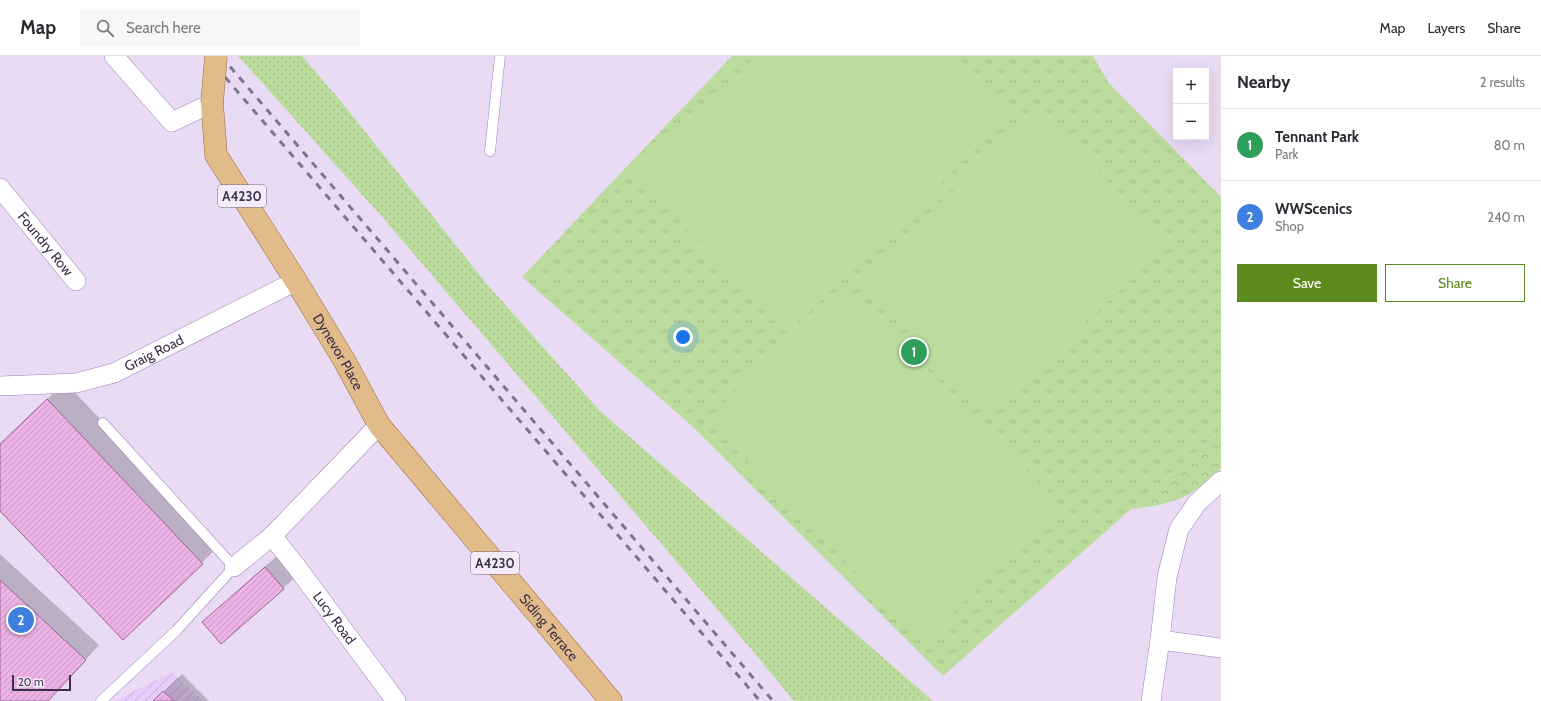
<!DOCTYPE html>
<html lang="en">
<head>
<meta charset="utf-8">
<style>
  body { margin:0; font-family:Cabin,sans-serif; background:#f7f7f7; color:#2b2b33 }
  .controls { position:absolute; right:12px; top:12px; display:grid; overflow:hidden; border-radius:0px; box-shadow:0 4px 16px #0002 }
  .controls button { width:36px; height:36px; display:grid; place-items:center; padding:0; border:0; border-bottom:1px solid #e1e1e2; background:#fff; color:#2b2b33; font:20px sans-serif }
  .scale { position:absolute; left:12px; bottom:10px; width:59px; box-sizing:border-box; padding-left:4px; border:2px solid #3e2f49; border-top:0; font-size:11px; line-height:14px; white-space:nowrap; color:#3e2f49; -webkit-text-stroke:3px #f3ebf9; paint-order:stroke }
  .you { position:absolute; left:683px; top:281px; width:14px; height:14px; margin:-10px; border:3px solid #fff; border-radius:50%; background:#1a73e8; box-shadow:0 0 0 6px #1a73e833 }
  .badge { display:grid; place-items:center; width:26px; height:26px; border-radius:50%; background:#5c8a1d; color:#fff; font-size:13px; font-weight:700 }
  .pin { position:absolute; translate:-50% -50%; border:2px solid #fff; box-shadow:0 1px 4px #0006 }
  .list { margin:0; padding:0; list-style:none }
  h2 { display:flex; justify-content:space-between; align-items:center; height:52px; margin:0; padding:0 16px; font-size:17px }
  h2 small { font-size:13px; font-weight:400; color:#7c7c81 }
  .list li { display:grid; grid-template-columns:26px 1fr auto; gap:12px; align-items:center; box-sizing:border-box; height:72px; padding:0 16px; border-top:1px solid #e1e1e2 }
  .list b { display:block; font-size:15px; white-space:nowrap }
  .list p { margin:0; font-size:13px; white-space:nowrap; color:#7c7c81 }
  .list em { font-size:13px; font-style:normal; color:#7c7c81 }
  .actions { display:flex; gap:8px; padding:12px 16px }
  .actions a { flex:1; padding:9px 0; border:1px solid #5c8a1d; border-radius:0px; text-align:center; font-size:14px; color:#5c8a1d }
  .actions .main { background:#5c8a1d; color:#fff }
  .icon { flex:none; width:22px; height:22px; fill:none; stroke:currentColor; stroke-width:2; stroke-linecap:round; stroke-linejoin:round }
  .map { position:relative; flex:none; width:1221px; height:645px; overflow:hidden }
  header { display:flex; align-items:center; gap:24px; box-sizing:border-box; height:56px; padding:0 20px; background:#fff; border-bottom:1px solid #e1e1e2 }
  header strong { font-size:19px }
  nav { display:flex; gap:22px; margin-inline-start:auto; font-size:14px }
  .search { width:280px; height:36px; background:#f7f7f7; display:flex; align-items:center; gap:10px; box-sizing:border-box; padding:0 14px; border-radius:0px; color:#7c7c81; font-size:15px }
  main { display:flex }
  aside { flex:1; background:#fff }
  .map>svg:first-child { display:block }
  .industrial { fill:url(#industrial-furrows) }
  .grass { fill:url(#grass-dots) }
  .forest { fill:url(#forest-crowns) }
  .park { fill:url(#park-tufts) }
  .pitch { fill:#bcdc9e }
  .shadow { fill:#0003 }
  .building { fill:url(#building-hatch); stroke:#9d6597 }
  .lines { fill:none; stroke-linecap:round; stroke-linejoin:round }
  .lane-casing { stroke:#a27ebc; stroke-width:11 }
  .street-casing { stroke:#a27ebc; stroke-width:20 }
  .primary-casing { stroke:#9b6d41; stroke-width:23 }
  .lane { stroke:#fff; stroke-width:10 }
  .street { stroke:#fff; stroke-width:19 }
  .primary { stroke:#e1bc8a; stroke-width:22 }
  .rail { stroke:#82738d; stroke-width:3; stroke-dasharray:7 7; stroke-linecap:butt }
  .primary-bridge-casing { stroke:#9b6d41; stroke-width:23; stroke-linecap:butt }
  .primary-bridge { stroke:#e1bc8a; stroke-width:22 }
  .labels { text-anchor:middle; stroke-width:4; stroke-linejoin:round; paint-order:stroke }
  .shield { fill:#f3ebf9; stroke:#74677e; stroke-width:1 }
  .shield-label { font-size:13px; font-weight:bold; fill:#3e2f49 }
  .street-label { font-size:14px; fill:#3e2f49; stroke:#f3ebf9 }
</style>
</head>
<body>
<header>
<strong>Map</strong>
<div class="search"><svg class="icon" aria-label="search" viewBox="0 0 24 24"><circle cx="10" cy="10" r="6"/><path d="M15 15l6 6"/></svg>Search here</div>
<nav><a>Map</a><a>Layers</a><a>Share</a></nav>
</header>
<main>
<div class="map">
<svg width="1221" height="645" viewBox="0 0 1221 645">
  <defs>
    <pattern id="industrial-furrows" width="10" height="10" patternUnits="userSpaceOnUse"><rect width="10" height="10" fill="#e6cdf9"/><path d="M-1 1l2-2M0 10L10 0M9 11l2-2" fill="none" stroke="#c6b0d7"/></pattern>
    <pattern id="grass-dots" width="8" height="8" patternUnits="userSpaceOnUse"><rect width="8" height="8" fill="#bcdc9e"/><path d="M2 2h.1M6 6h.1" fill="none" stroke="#a3bd8a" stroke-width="1.8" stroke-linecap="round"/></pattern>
    <pattern id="forest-crowns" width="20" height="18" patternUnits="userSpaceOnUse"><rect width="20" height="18" fill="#bcdc9e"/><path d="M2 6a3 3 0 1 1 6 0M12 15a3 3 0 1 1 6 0" fill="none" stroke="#a3bd8a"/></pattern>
    <pattern id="park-tufts" width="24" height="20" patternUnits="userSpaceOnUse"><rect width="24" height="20" fill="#bcdc9e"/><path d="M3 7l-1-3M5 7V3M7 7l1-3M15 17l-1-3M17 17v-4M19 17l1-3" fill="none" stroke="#a3bd8a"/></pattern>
    <pattern id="building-hatch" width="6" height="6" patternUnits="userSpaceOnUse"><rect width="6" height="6" fill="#ecb2e5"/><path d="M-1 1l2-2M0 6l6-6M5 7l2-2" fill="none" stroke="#cb99c6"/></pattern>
  </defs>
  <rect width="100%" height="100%" fill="#eadbf5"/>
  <path class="industrial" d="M 172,616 L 203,645 L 114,645 Z"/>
  <path class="grass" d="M 238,0 L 302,0 L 343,48 L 485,226 L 601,356 L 933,645 L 794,645 L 752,594 L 384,163 Z"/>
  <path class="forest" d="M 1221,373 L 1221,413 C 1211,419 1204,428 1194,435 C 1175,448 1153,450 1131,453 Z"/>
  <path class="park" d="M 732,0 L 1093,0 L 1108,26 L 1221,141 L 1221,373 L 943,620 L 692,370 L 522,221 Z"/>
  <path class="pitch" d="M 757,0 L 956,0 L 1012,58 L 787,277 L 635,119 Z
    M 1040,53 L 1168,189 L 987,359 L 859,223 Z
    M 844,229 L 1061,450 L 924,585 L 707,364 Z"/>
  <path class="shadow" d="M 65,326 L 220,489 L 123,583 L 0,454 L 0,388 Z
    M 0,498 L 99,589 L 48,645 L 0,645 Z
    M 279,498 L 298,519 L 221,587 L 203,566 Z
    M 182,618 L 209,645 L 154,645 Z"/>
  <path class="building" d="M 47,343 L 203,508 L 123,584 L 0,455 L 0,388 Z
    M 265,511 L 284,533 L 221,588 L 202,566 Z
    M 0,524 L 86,604 L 48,645 L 0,645 Z
    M 163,635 L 174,645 L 153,645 Z"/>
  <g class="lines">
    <g class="lane-casing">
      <path id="lane" d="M 490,95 L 500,0
        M 101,645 L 176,575 L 234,511 L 103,367"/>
    </g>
    <g class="street-casing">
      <g id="street">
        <path d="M 114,0 L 172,66 L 212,47"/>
        <path id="s1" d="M 0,132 L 76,225"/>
        <path id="s2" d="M 0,330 L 76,327 L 114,317 L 296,225"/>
        <path id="s3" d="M 272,480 L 296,510 L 396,645"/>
        <path d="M 234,511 L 272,480 L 379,369"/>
        <path d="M 1160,584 L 1167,521 L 1179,473 L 1197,447 L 1221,425"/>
        <path d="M 1151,645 L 1160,584 L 1221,592"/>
      </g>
    </g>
    <g class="primary-casing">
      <g id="primary">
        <path id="s4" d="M 212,47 L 216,99 L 296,225 L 344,304 L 379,369 L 611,645"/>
      </g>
    </g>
    <use href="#lane" class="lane"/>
    <use href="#street" class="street"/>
    <use href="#primary" class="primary"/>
    <path class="rail" d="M 207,0 L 760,645
      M 221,0 L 773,645"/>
    <g class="primary-bridge-casing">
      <path id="primary-bridge" d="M 212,47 L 216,0"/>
    </g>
    <use href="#primary-bridge" class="primary-bridge"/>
  </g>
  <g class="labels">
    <g class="shield">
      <rect x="218" y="129" width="48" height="22" rx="3"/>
      <rect x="471" y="496" width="48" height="22" rx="3"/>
    </g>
    <g class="shield-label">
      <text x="242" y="145">A4230</text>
      <text x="495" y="512">A4230</text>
    </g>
    <g class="street-label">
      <text dy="5" stroke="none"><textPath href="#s1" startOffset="72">Foundry Row</textPath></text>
      <text dy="5" stroke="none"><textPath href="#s4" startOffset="284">Dynevor Place</textPath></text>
      <text dy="5" stroke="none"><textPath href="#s2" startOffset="160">Graig Road</textPath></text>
      <text dy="5" stroke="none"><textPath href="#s3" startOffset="103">Lucy Road</textPath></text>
      <text dy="5" stroke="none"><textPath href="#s4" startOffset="632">Siding Terrace</textPath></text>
    </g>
  </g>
</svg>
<div class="controls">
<button>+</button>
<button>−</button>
</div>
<div class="scale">20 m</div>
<div class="you"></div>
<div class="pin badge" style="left:914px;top:296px;background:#2e9e5b">1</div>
<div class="pin badge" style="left:21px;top:564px;background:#3f7fe0">2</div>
</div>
<aside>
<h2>Nearby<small>2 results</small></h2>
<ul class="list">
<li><span class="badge" style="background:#2e9e5b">1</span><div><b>Tennant Park</b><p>Park</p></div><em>80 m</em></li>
<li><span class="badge" style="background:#3f7fe0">2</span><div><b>WWScenics</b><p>Shop</p></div><em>240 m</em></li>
</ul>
<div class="actions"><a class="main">Save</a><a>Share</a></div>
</aside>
</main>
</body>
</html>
